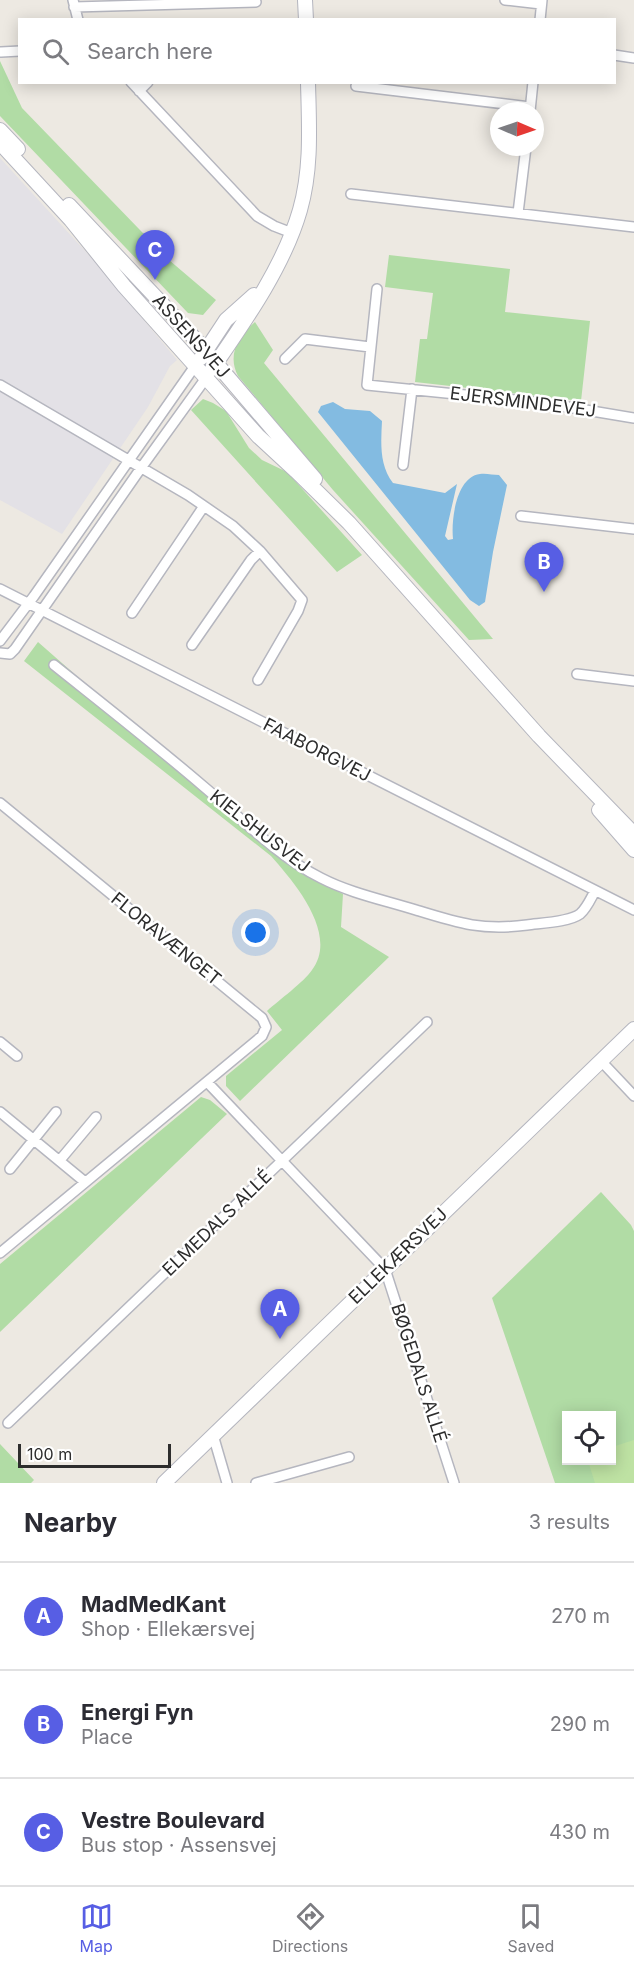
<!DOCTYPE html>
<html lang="en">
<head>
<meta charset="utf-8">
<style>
  body { margin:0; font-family:Inter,sans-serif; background:#f7f7f7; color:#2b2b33 }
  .controls { position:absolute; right:18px; bottom:18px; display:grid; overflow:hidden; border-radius:0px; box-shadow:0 3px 15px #0003 }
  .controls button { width:54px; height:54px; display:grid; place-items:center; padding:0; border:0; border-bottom:2px solid #e1e1e2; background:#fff; color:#2b2b33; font:30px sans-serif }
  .compass { position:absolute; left:490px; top:102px; width:54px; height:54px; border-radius:50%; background:#fff; box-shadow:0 3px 15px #0003; rotate:92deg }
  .scale { position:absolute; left:18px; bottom:15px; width:153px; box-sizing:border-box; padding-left:6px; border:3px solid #2d2d2d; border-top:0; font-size:16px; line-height:21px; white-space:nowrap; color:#2d2d2d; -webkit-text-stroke:4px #fff; paint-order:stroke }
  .you { position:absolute; left:256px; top:933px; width:21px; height:21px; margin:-15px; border:4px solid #fff; border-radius:50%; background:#1a73e8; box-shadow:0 0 0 9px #1a73e833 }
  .badge { display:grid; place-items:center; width:39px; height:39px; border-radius:50%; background:#575ee4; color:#fff; font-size:20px; font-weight:700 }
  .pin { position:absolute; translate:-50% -50px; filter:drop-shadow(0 2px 3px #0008) }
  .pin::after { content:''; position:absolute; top:32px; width:21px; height:18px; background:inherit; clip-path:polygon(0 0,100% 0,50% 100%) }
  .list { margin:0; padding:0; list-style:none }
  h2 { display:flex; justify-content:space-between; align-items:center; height:78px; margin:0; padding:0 24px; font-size:26px }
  h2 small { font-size:20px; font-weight:400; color:#7c7c81 }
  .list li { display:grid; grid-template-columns:39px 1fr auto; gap:18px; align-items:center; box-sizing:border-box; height:108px; padding:0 24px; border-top:2px solid #e1e1e2 }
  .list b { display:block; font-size:22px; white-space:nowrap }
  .list p { margin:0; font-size:20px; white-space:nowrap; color:#7c7c81 }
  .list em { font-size:20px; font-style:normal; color:#7c7c81 }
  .icon { flex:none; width:33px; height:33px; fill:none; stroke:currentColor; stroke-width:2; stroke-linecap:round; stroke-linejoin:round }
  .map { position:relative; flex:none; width:634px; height:1483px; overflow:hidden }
  .search { position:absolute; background:#fff; box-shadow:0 3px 15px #0003; left:18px; right:18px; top:18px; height:66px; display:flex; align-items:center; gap:15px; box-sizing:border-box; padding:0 21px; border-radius:0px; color:#7c7c81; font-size:22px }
  .sheet { height:402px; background:#fff }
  nav { display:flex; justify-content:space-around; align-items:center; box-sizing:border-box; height:84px; border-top:2px solid #e1e1e2; background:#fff; font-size:16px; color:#7c7c81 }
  nav a { display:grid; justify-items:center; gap:3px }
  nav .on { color:#575ee4 }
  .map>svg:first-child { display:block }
  .industrial { fill:#e3e1e6 }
  .green { fill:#b1dca5; fill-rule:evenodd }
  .pitch { fill:#bee2a3 }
  .water { fill:#83bbe1 }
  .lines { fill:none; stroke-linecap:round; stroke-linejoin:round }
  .street-casing { stroke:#b5b6bf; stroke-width:12 }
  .secondary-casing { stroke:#b5b6bf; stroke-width:16 }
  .street { stroke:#fff; stroke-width:9 }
  .secondary { stroke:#fff; stroke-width:14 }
  .labels { text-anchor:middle; stroke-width:5; stroke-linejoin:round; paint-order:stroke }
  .street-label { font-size:18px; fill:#2d2d2d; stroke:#fff }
</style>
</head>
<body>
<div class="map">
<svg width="634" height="1483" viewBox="0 0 634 1483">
  <rect width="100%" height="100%" fill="#ede9e2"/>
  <path class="industrial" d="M 0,158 L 97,264 L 177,360 L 170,366 L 148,407 L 62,534 L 0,500 Z"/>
  <path class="green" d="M 0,61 L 22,108 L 169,260 L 216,300 L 203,315 L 188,313 L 0,116 Z
    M 389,255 L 510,269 L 505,312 L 590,321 L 581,401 L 415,382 L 420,339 L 427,339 L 433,293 L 385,287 Z
    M 255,322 L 273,350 L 264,363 L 493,639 L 469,640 L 333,490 L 238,376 C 227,355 238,336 255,322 Z
    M 203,399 L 213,403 L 226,411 L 249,448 L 262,460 L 287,472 L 362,555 L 337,572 L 191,410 Z
    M 38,642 L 300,872 L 343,894 L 341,927 L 389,957 L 240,1101 L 226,1086 L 226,1076 L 282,1030 L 267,1011 C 279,1000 304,982 312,970 C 339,934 294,882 271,856 L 24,661 Z
    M 201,1097 L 210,1100 L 227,1114 L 0,1332 L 0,1264 Z
    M 601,1192 L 631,1225 L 634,1231 L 634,1483 L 555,1483 L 492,1298 ZM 566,1416 L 612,1416 L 612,1460 L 566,1460 Z
    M 0,1444 L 34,1480 L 31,1483 L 0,1483 Z"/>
  <path class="pitch" d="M 634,1440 L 634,1483 L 595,1483 L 588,1461 L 612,1460 L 612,1447 Z"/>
  <path class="water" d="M 333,402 L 345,409 L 370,411 L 382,421 C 381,442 379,465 393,483 L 445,493 L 457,484 L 445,536 L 448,540 L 453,539 C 451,520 456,477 480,474 C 486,473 493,475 499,475 L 507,485 L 493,552 L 485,602 L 479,606 L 470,600 L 318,412 L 321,406 Z"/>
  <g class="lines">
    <g class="street-casing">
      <path id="street" d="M 73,0 L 78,20
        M 505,0 L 541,4
        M 74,7 L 256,2
        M 540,20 L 542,0
        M 1,52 L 20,51
        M 614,55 L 634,58
        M 131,82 L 257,216 L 274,226 L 292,233
        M 356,86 L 530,107
        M 139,91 L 148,82
        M 530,111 L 533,82
        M 351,194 L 634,227
        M 518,213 L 526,147
        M 377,289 L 367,385 L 544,403 L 634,418
        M 285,359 L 305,339 L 370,347
        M 0,385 L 188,495 L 233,526 L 260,551 L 302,600 L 298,611 L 258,680
        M 403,465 L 412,389
        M 521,516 L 634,529
        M 0,589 L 634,910
        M 132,613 L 204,506
        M 0,641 L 34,596 L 195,366
        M 192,645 L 251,560 L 260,551
        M 0,653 L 10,654 L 15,649 L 141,468 L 206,378
        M 54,665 C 104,705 154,744 203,786 C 240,817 277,856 321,878 C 350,893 384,900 416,910 C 458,923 482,931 527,925 C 542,923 569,922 580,914 C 587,908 591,898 595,891
        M 577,674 L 634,681
        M 0,803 L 262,1018 L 266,1027 L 262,1036 L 0,1253
        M 0,1042 L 17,1056
        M 601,1061 L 634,1096
        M 207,1082 L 385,1269 L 454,1483
        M 0,1112 L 85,1182
        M 60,1160 L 96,1117
        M 10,1169 L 56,1112
        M 8,1423 L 427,1022
        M 213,1435 L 227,1483
        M 256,1483 L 349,1457"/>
    </g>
    <g class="secondary-casing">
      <path id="secondary" d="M 305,0 L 306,20
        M 0,130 L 18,149
        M 0,143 L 71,220 L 124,286 L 258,436 L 296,471 L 349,523 L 539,736 L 634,834
        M 69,205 L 198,342 L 315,479
        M 201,358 L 226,320 L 254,295
        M 212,369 C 245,321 284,266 300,210 C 312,168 309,125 308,82
        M 599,810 L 634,850
        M 164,1483 L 634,1029"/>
    </g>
    <use href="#street" class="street"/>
    <use href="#secondary" class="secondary"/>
  </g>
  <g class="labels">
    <g class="street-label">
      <text transform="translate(191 336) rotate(48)" y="6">ASSENSVEJ</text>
      <text transform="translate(523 402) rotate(7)" y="6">EJERSMINDEVEJ</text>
      <text transform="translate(317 750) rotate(27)" y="6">FAABORGVEJ</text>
      <text transform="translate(260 831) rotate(38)" y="6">KIELSHUSVEJ</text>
      <text transform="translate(166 939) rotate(39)" y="6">FLORAVÆNGET</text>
      <text transform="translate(217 1223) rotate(-44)" y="6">ELMEDALS ALLÉ</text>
      <text transform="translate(398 1256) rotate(-44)" y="6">ELLEKÆRSVEJ</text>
      <text transform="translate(419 1373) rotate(72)" y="6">BØGEDALS ALLÉ</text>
    </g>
  </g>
</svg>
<div class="controls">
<button><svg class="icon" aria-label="locate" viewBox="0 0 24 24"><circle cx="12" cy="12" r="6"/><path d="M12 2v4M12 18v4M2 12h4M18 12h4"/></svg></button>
</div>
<svg class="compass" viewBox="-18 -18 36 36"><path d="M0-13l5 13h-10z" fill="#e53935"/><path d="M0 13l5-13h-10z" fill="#7c7c81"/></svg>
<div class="scale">100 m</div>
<div class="you"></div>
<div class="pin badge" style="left:280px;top:1339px">A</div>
<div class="pin badge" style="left:544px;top:592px">B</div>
<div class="pin badge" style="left:155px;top:280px">C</div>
<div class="search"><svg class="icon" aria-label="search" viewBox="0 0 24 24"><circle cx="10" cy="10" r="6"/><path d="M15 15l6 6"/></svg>Search here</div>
</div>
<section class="sheet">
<h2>Nearby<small>3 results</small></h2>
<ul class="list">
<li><span class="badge">A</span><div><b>MadMedKant</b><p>Shop · Ellekærsvej</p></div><em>270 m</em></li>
<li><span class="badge">B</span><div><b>Energi Fyn</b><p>Place</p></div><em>290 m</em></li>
<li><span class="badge">C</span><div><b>Vestre Boulevard</b><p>Bus stop · Assensvej</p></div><em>430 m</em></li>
</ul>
</section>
<nav>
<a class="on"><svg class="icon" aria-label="map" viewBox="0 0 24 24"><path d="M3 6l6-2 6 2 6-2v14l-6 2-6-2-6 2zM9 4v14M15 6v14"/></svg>Map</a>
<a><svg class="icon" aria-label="directions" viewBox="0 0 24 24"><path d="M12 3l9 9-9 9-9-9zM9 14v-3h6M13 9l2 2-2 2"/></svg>Directions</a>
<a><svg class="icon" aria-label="saved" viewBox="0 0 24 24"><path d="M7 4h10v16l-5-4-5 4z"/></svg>Saved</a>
</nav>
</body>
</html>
